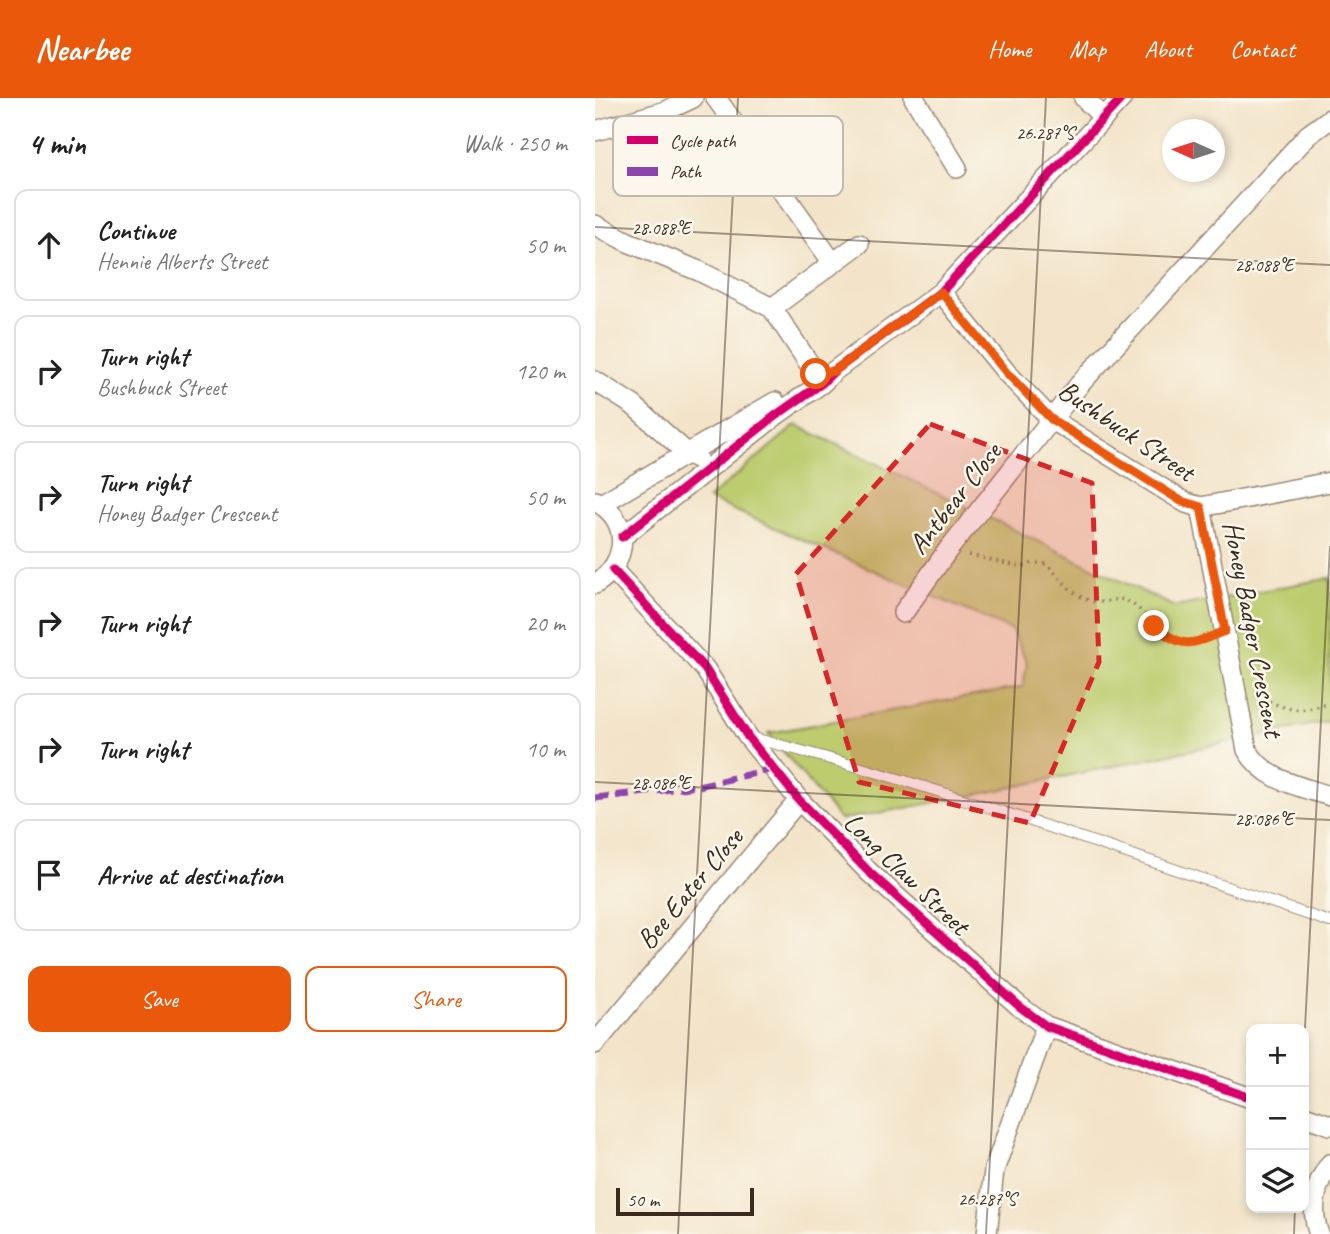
<!DOCTYPE html>
<html lang="en">
<head>
<meta charset="utf-8">
<style>
  body { margin:0; font-family:Caveat,sans-serif; background:#f2f2f2; color:#222 }
  .controls { position:absolute; right:21px; bottom:21px; display:grid; overflow:hidden; border-radius:14px; box-shadow:0 4px 10px #0003 }
  .controls button { width:63px; height:63px; display:grid; place-items:center; padding:0; border:0; border-bottom:2px solid #e0e0e0; background:#fff; color:#222; font:35px sans-serif }
  .compass { position:absolute; left:567px; top:21px; width:63px; height:63px; border-radius:50%; background:#fff; box-shadow:0 4px 10px #0003; rotate:273deg }
  .scale { position:absolute; left:21px; bottom:18px; width:138px; box-sizing:border-box; padding-left:7px; border:4px solid #3b2a1e; border-top:0; font-size:19px; line-height:24px; white-space:nowrap; color:#3b2a1e; -webkit-text-stroke:5px #fbf7ec; paint-order:stroke }
  .stop { position:absolute; width:21px; height:21px; margin:-16px; border:5px solid #ea580c; border-radius:50%; background:#fff }
  .stop.end { background:#ea580c; border-color:#fff; box-shadow:0 2px 7px #0008 }
  .list { margin:0; padding:0; list-style:none }
  h2 { display:flex; justify-content:space-between; align-items:center; height:91px; margin:0; padding:0 28px; font-size:30px }
  h2 small { font-size:23px; font-weight:400; color:#767676 }
  .list li { display:grid; grid-template-columns:46px 1fr auto; gap:21px; align-items:center; box-sizing:border-box; height:112px; margin:0 14px 14px; padding:0 14px; border:2px solid #e0e0e0; border-radius:14px }
  .list b { display:block; font-size:26px; white-space:nowrap }
  .list p { margin:0; font-size:23px; white-space:nowrap; color:#767676 }
  .list em { font-size:23px; font-style:normal; color:#767676 }
  .actions { display:flex; gap:14px; padding:21px 28px }
  .actions a { flex:1; padding:16px 0; border:2px solid #ea580c; border-radius:14px; text-align:center; font-size:24px; color:#ea580c }
  .actions .main { background:#ea580c; color:#fff }
  .icon { flex:none; width:38px; height:38px; fill:none; stroke:currentColor; stroke-width:2; stroke-linecap:round; stroke-linejoin:round }
  .map { position:relative; flex:none; width:735px; height:1136px; overflow:hidden }
  header { display:flex; align-items:center; gap:42px; box-sizing:border-box; height:98px; padding:0 35px; background:#ea580c; color:#fff }
  header strong { font-size:33px }
  nav { display:flex; gap:38px; margin-inline-start:auto; font-size:24px }
  main { display:flex }
  aside { flex:1; background:#fff }
  .map>svg:first-child { display:block }
  .green { fill:#bccc6e; stroke:#7c7b46; stroke-width:2 }
  .lines { fill:none; stroke-linecap:round; stroke-linejoin:round }
  .lane-casing { stroke:#978774; stroke-width:12 }
  .street-casing { stroke:#978774; stroke-width:22 }
  .path { stroke:#978774; stroke-width:3.5; stroke-dasharray:2 5; stroke-linecap:butt }
  .lane { stroke:#fff; stroke-width:10 }
  .street { stroke:#fff; stroke-width:19 }
  .quiet { stroke:#8e44ad; stroke-width:7; stroke-dasharray:14 7; stroke-linecap:butt }
  .cycleway-casing { stroke:#fbf7ec; stroke-width:13 }
  .cycleway { stroke:#d6006c; stroke-width:9 }
  .route { stroke:#ea580c; stroke-width:9 }
  .marked { fill:#d62828; fill-opacity:0.2; stroke:#d62828; stroke-width:5; stroke-dasharray:14 9; stroke-linejoin:round }
  .ticks { fill:none; stroke:#3b2a1e; stroke-width:2; stroke-opacity:0.45 }
  .labels { text-anchor:middle; stroke-width:5; stroke-linejoin:round; paint-order:stroke }
  .street-label { font-size:28px; fill:#3b2a1e; stroke:#fbf7ec }
  .key { fill:#fbf7ec; stroke:#c1baae; stroke-width:2 }
  .key-label { font-size:19px; fill:#3b2a1e }
  .ticks-label { font-size:18px; text-anchor:middle; fill:#3b2a1e; stroke:#fbf7ec; stroke-width:5; stroke-linejoin:round; paint-order:stroke }
</style>
</head>
<body>
<header>
<strong>Nearbee</strong>
<nav><a>Home</a><a>Map</a><a>About</a><a>Contact</a></nav>
</header>
<main>
<aside>
<h2>4 min<small>Walk · 250 m</small></h2>
<ul class="list">
<li><svg class="icon" aria-label="ahead" viewBox="0 0 24 24"><path d="M12 20V5M6 11l6-6 6 6"/></svg><div><b>Continue</b><p>Hennie Alberts Street</p></div><em>50 m</em></li>
<li><svg class="icon" aria-label="right" viewBox="0 0 24 24"><path d="M7 20v-9h11M14 6l5 5-5 5"/></svg><div><b>Turn right</b><p>Bushbuck Street</p></div><em>120 m</em></li>
<li><svg class="icon" aria-label="right" viewBox="0 0 24 24"><path d="M7 20v-9h11M14 6l5 5-5 5"/></svg><div><b>Turn right</b><p>Honey Badger Crescent</p></div><em>50 m</em></li>
<li><svg class="icon" aria-label="right" viewBox="0 0 24 24"><path d="M7 20v-9h11M14 6l5 5-5 5"/></svg><div><b>Turn right</b></div><em>20 m</em></li>
<li><svg class="icon" aria-label="right" viewBox="0 0 24 24"><path d="M7 20v-9h11M14 6l5 5-5 5"/></svg><div><b>Turn right</b></div><em>10 m</em></li>
<li><svg class="icon" aria-label="arrive" viewBox="0 0 24 24"><path d="M6 21V4h12l-3 4 3 4H6"/></svg><div><b>Arrive at destination</b></div></li>
</ul>
<div class="actions"><a class="main">Save</a><a>Share</a></div>
</aside>
<div class="map">
<svg width="735" height="1136" viewBox="0 0 735 1136">
  <rect width="100%" height="100%" fill="#fbf7ec"/>
  <filter id="ink" filterUnits="userSpaceOnUse"><feTurbulence type="fractalNoise" baseFrequency=".0143" numOctaves="2"/><feDisplacementMap in="SourceGraphic" scale="14" xChannelSelector="R" yChannelSelector="G"/><feConvolveMatrix kernelMatrix="1 2 1 2 8 2 1 2 1" color-interpolation-filters="sRGB"/></filter>
  <filter id="wash" filterUnits="userSpaceOnUse"><feTurbulence type="fractalNoise" baseFrequency=".00686" numOctaves="4" result="noise"/><feDisplacementMap in="SourceGraphic" scale="28" xChannelSelector="R" yChannelSelector="G"/><feGaussianBlur stdDeviation="1.57" result="paint"/><feColorMatrix in="noise" values="0 0 0 0 0 0 0 0 0 0 0 0 0 0 0 0 0 1.4 0 .05"/><feComposite in="paint" operator="in"/></filter>
  <g filter="url(#wash)">
    <rect width="100%" height="100%" fill="#f3e4c9"/>
    <path class="green" d="M 201,327 L 580,509 L 735,480 L 735,623 L 375,698 L 245,722 L 173,635 L 428,589 L 432,565 L 417,532 L 113,401 Z"/>
  </g>
  <g filter="url(#ink)">
    <g class="lines">
      <g class="lane-casing">
        <path id="lane" d="M 159,640 C 354,691 544,760 735,824"/>
      </g>
      <g class="street-casing">
        <path id="street" d="M 121,0 L 238,165
          M 319,0 L 362,70
          M 489,0 L 509,20
          M 0,33 L 68,14 L 98,0
          M 0,127 L 33,144 L 104,173 L 177,210 L 227,285
          M 346,194 L 411,274 L 456,321 L 591,405 L 606,409 L 735,384
          M 177,210 L 264,146
          M 0,283 L 38,307 L 93,356 L 102,360
          M 0,403 C 37,421 34,466 0,486
          M 6,406 L 180,304
          M 606,409 L 652,652 C 670,683 704,688 735,698
          M 27,439 L 180,318 L 227,285 L 239,273 L 346,194 L 527,0
          M 18,472 L 110,571 L 153,639 L 204,702 L 274,774 L 424,908 L 451,928 L 656,1000
          M 308,515 L 353,452 L 484,287 L 713,37 L 735,21
          M 0,946 L 204,702
          M 709,1018 L 735,1027
          M 392,1136 L 399,1072 L 451,928
          M 724,1136 C 715,1113 720,1085 735,1066"/>
      </g>
      <path class="path" d="M 374,457 L 427,469 L 438,465 L 452,466 C 466,481 480,502 503,504 C 515,505 522,497 534,504 C 564,522 567,556 611,540
        M 661,598 C 693,611 699,617 735,605"/>
      <use href="#lane" class="lane"/>
      <use href="#street" class="street"/>
      <path class="quiet" d="M 0,700 L 103,688 L 178,671"/>
      <g class="cycleway-casing">
        <path id="cycleway" d="M 27,439 L 180,318 L 227,285 L 239,273 L 346,194 L 527,0
          M 18,472 L 110,571 L 153,639 L 204,702 L 274,774 L 424,908 L 451,928 L 656,1000"/>
      </g>
      <use href="#cycleway" class="cycleway"/>
    </g>
  </g>
  <g class="lines" filter="url(#ink)">
    <path class="route" d="M 221,276 L 239,273 L 346,194 L 411,274 L 456,321 L 586,403 L 606,409 L 630,533 C 594,547 591,552 559,528"/>
  </g>
  <path class="marked" d="M 335,326 L 497,385 L 504,564 L 435,725 L 264,684 L 201,476 Z"/>
  <path class="ticks" d="M 0,129 L 735,167M 0,684 L 735,722M 709,949 L 735,448M 83,1136 L 143,0M 391,1136 L 451,0M 699,1136 L 700,1110"/>
  <g class="labels">
    <g class="street-label">
      <text transform="translate(532 332) rotate(34)" y="10">Bushbuck Street</text>
      <text transform="translate(359 400) rotate(-52)" y="10">Antbear Close</text>
      <text transform="translate(659 531) rotate(79)" y="10">Honey Badger Crescent</text>
      <text transform="translate(312 775) rotate(44)" y="10">Long Claw Street</text>
      <text transform="translate(94 790) rotate(-50)" y="10">Bee Eater Close</text>
    </g>
  </g>
  <rect x="18" y="18" width="230" height="80" rx="10" class="key"/>
  <rect x="32" y="38" width="31" height="8" fill="#d6006c"/>
  <rect x="32" y="69" width="31" height="9" fill="#8e44ad"/>
  <g class="key-label">
    <text x="75" y="49">Cycle path</text>
    <text x="75" y="80">Path</text>
  </g>
  <g class="ticks-label">
    <text x="450" y="41">26.287°S</text>
    <text x="66" y="136">28.088°E</text>
    <text x="669" y="173">28.088°E</text>
    <text x="66" y="691">28.086°E</text>
    <text x="669" y="727">28.086°E</text>
    <text x="392" y="1107">26.287°S</text>
  </g>
</svg>
<div class="controls">
<button>+</button>
<button>−</button>
<button><svg class="icon" aria-label="layers" viewBox="0 0 24 24"><path d="M12 4l9 5-9 5-9-5zM3 14l9 5 9-5"/></svg></button>
</div>
<svg class="compass" viewBox="-18 -18 36 36"><path d="M0-13l5 13h-10z" fill="#e53935"/><path d="M0 13l5-13h-10z" fill="#767676"/></svg>
<div class="scale">50 m</div>
<div class="stop" style="left:221px;top:276px"></div>
<div class="stop end" style="left:559px;top:528px"></div>
</div>
</main>
</body>
</html>
